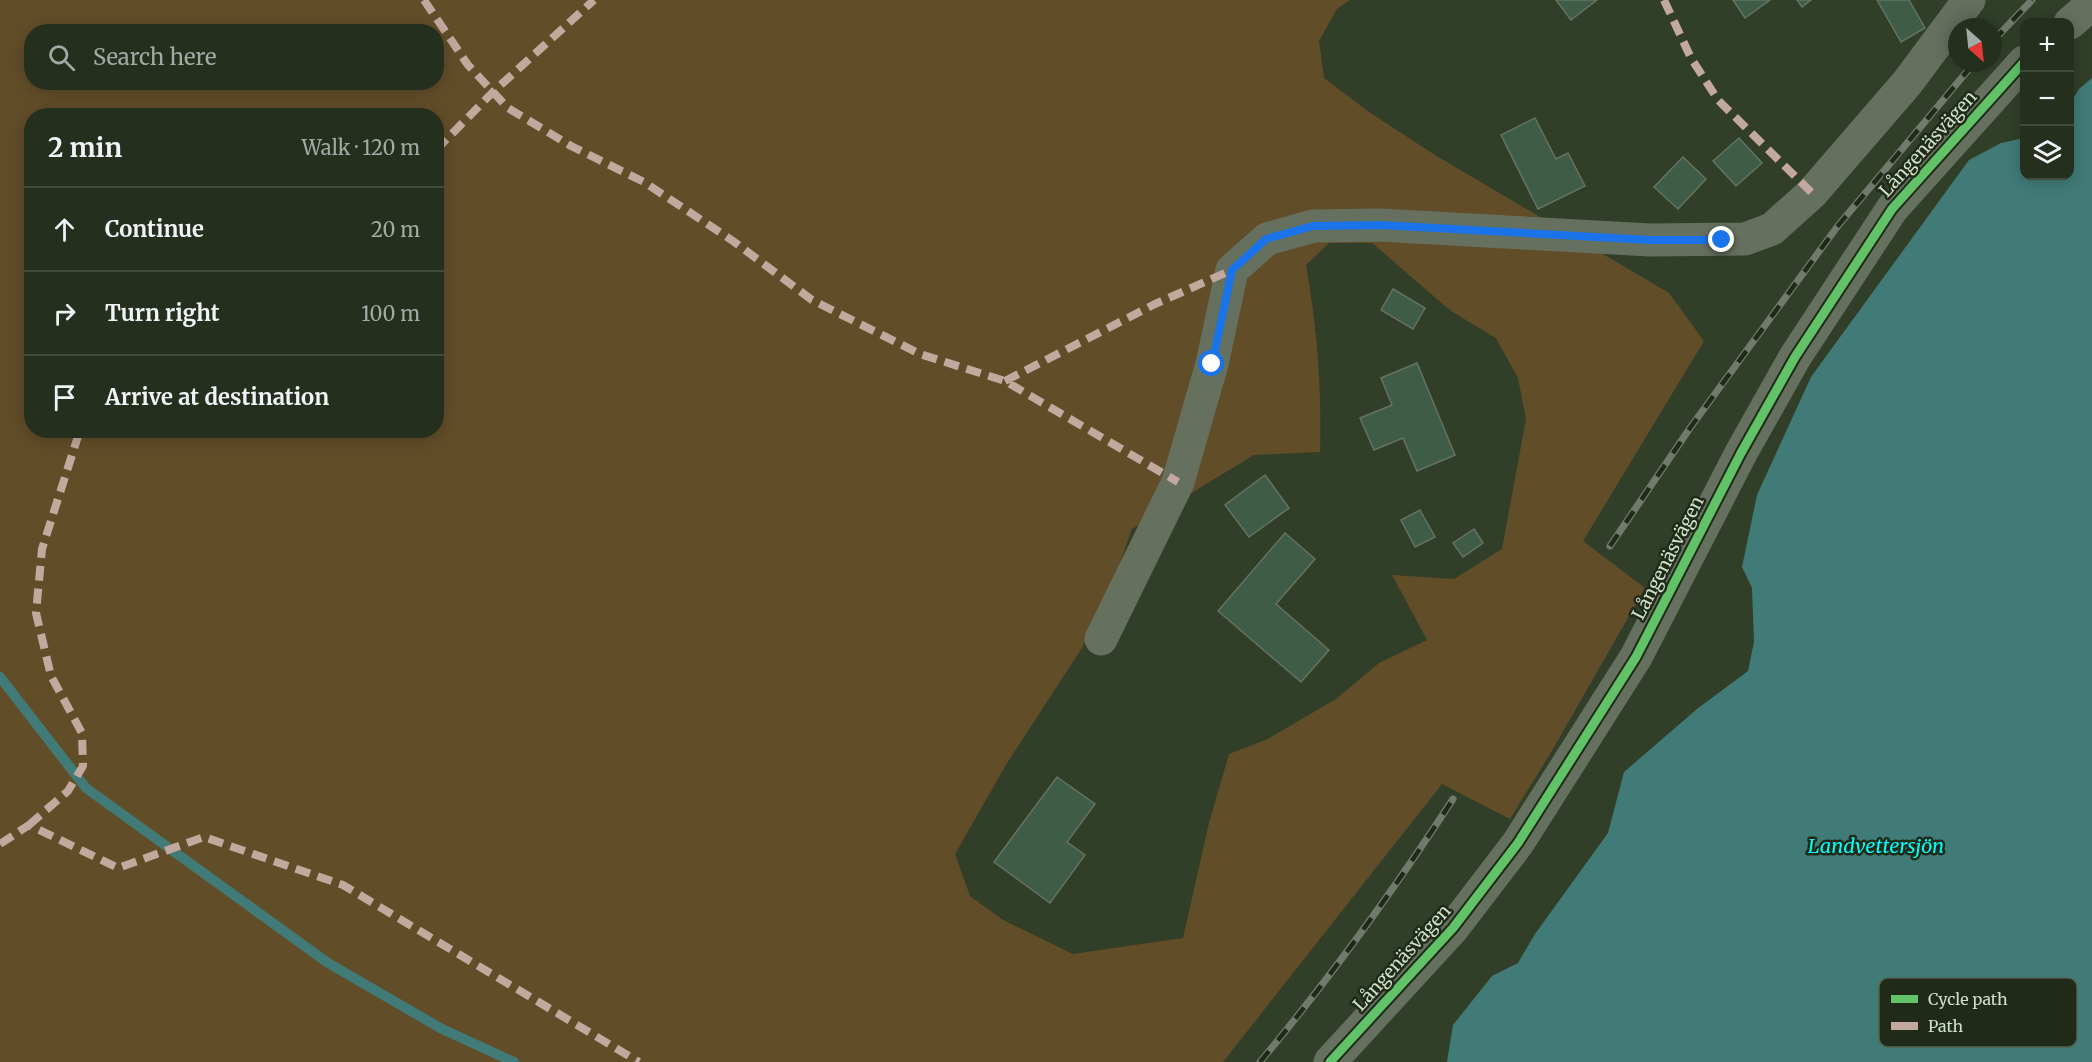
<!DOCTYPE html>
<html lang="en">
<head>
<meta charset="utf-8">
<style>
  body { margin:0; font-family:Merriweather,serif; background:#2d3727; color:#f1f3f6 }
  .controls { position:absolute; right:18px; top:18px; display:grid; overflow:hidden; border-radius:12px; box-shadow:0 3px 15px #0003 }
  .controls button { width:54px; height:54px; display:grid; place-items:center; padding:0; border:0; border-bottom:2px solid #424a3c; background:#252f1e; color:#f1f3f6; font:30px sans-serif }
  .compass { position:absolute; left:1948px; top:18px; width:54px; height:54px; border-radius:50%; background:#252f1e; box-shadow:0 3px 15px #0003; rotate:153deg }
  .stop { position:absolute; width:18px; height:18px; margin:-14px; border:4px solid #1a73e8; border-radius:50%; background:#fff }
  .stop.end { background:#1a73e8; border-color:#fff; box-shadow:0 2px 6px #0008 }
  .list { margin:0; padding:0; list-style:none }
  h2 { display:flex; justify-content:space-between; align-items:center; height:78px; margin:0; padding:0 24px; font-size:26px }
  h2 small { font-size:20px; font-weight:400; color:#a3a9a4 }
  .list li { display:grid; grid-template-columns:39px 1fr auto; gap:18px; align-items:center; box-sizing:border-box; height:84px; padding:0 24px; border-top:2px solid #424a3c }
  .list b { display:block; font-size:22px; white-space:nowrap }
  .list em { font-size:20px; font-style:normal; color:#a3a9a4 }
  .icon { flex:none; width:33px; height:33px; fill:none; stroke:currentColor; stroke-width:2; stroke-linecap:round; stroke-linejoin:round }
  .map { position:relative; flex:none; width:2092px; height:1062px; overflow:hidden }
  .search { position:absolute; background:#252f1e; box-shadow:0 3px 15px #0003; left:24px; top:24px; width:420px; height:66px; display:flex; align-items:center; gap:15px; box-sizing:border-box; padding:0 21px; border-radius:24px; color:#a3a9a4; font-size:22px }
  .panel { position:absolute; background:#252f1e; box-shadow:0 3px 15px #0003; left:24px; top:108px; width:420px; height:330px; border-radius:24px }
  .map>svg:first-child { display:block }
  .green { fill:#624d29; fill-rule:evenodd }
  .water { fill:#407b78 }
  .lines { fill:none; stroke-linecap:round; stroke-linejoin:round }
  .stream { stroke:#407b78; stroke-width:10 }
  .building { fill:#3f5c46; stroke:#647362; stroke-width:1.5 }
  .minor { stroke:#66705f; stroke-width:33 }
  .rail-casing { stroke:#727b6b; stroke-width:7 }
  .rail { stroke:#1f2b18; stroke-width:4.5; stroke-dasharray:14; stroke-linecap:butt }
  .quiet { stroke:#c3a89e; stroke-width:8; stroke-dasharray:15 8; stroke-linecap:butt }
  .cycleway-casing { stroke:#1f2b18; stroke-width:13 }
  .cycleway { stroke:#61c268; stroke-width:9 }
  .route { stroke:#1a73e8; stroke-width:8 }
  .labels { text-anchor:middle; stroke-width:5; stroke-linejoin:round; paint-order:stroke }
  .street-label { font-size:18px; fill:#d1e0c8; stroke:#1f2b18 }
  .water-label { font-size:20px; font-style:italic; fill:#06fcfb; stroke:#1f2b18 }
  .key { fill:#1f2b18; stroke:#54614d; stroke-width:1.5 }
  .key-label { font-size:16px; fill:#d1e0c8 }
</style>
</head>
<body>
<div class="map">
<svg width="2092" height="1062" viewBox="0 0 2092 1062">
  <rect width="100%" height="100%" fill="#313f28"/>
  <path class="green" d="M 0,0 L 1350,0 L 1337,9 L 1319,41 L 1324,78 L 1369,112 L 1435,155 L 1669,293 L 1704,341 L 1583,541 L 1645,588 L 1553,749 L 1510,819 L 1442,784 L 1223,1062 L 0,1062 ZM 32,32 L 436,32 L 436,82 L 32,82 ZM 32,116 L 436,116 L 436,430 L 32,430 ZM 1329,243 L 1372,243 L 1451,311 L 1496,338 L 1518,378 L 1526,419 L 1502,549 L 1454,579 L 1392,575 L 1427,640 L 1379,663 L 1336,699 L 1268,739 L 1229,754 L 1209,823 L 1183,938 L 1073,954 L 1003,920 L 970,896 L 955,854 L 1007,763 L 1082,648 L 1119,566 L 1132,529 L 1254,455 L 1320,452 C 1322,389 1317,327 1306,265 Z"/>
  <path class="water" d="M 2092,78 L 2092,1062 L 1447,1062 L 1453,1025 L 1492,976 L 1518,963 L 1535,934 L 1608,833 L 1624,772 L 1697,709 L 1748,671 L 1754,642 L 1752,588 L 1742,567 L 1757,495 L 1811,377 L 1969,160 L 2001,143 L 2024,138 L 2024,176 L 2070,176 L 2070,104 L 2079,89 Z"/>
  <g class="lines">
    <path class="stream" d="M 0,677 L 86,788 L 328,963 L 442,1029 L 514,1062"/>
  </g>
  <path class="building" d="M 1556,0 L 1597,0 L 1571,20 Z
    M 1733,0 L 1770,0 L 1745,18 Z
    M 1797,0 L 1811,0 L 1802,7 Z
    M 1877,0 L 1909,0 L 1925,28 L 1901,42 Z
    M 1535,118 L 1556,159 L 1568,153 L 1585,186 L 1538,209 L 1501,135 Z
    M 1739,138 L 1762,163 L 1736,186 L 1713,161 Z
    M 1683,157 L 1706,179 L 1678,209 L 1654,187 Z
    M 1393,289 L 1425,308 L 1413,329 L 1381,310 Z
    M 1417,363 L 1455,455 L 1417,471 L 1403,438 L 1374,450 L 1360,418 L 1392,405 L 1381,378 Z
    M 1265,475 L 1289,508 L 1249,537 L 1225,505 Z
    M 1420,510 L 1435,537 L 1415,547 L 1401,520 Z
    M 1474,529 L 1483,543 L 1463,557 L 1453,543 Z
    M 1285,533 L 1315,559 L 1276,604 L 1329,650 L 1301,682 L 1218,611 Z
    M 1057,777 L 1095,804 L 1067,842 L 1085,855 L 1050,903 L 994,862 Z"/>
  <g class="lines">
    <path class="minor" d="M 2070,23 L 2092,4
      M 1101,639 L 1178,482 L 1212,364 L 1232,270 L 1267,239 L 1313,226 L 1380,225 L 1650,240 L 1745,239 L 1772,229 L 1812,193 L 1907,83 L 1969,0
      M 1330,1062 L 1453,928 L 1518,843 L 1636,657 L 1741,453 L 1795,357 L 1892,209 L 2024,62"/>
    <g class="rail-casing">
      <path id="rail" d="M 1993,41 L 2032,0
        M 1610,546 L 1690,428 L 1837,227 L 1974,63
        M 1260,1062 C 1330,978 1394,890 1453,799"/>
    </g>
    <use href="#rail" class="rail"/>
    <path class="quiet" d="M 424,0 L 468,65 L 508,108 L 571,146 L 644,182 L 733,241 L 812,300 L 920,354 L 1005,381 L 1178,482
      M 1664,0 L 1691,58 L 1718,100 L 1812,193
      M 436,150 L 493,92 L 594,0
      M 1005,381 L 1155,304 L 1232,270
      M 29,825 L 68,791 L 83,766 L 82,733 L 51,676 L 36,613 L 42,549 L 80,430
      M 0,844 L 29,825 L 118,868 L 204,837 L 343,885 L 639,1062"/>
    <g class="cycleway-casing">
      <path id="cycleway" d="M 1330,1062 L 1453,928 L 1518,843 L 1636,657 L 1741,453 L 1795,357 L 1892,209 L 2024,62"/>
    </g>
    <use href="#cycleway" class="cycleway"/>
  </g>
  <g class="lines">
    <path class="route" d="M 1212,364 L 1232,270 L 1266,239 L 1313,226 L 1380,225 L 1650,240 L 1722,240"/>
  </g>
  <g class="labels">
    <g class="street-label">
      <text transform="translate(1928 144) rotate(-48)" y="6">Långenäsvägen</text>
      <text transform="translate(1668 558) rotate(-63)" y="6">Långenäsvägen</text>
      <text transform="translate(1402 958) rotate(-48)" y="6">Långenäsvägen</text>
    </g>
    <g class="water-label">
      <text x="1876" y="853">Landvettersjön</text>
    </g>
  </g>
  <rect x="1879" y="978" width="198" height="69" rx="9" class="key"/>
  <rect x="1891" y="995" width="27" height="8" fill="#61c268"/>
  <rect x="1891" y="1022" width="27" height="8" fill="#c3a89e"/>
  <g class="key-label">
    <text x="1928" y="1005">Cycle path</text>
    <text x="1928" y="1032">Path</text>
  </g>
</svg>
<div class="controls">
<button>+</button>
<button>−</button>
<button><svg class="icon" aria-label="layers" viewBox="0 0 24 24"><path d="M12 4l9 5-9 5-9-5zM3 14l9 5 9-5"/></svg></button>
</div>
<svg class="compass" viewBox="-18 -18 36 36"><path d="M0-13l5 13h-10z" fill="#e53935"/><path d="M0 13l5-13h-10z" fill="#a3a9a4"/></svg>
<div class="stop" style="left:1212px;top:364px"></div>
<div class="stop end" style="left:1722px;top:240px"></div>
<div class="search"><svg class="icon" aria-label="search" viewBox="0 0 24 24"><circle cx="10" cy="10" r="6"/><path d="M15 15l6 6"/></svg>Search here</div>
<section class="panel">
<h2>2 min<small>Walk · 120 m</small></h2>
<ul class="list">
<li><svg class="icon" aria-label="ahead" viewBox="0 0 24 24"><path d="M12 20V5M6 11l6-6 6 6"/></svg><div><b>Continue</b></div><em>20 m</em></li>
<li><svg class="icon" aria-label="right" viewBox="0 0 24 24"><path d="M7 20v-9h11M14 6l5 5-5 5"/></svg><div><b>Turn right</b></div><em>100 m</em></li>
<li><svg class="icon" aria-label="arrive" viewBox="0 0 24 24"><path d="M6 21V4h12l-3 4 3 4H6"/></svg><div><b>Arrive at destination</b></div></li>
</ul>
</section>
</div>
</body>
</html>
